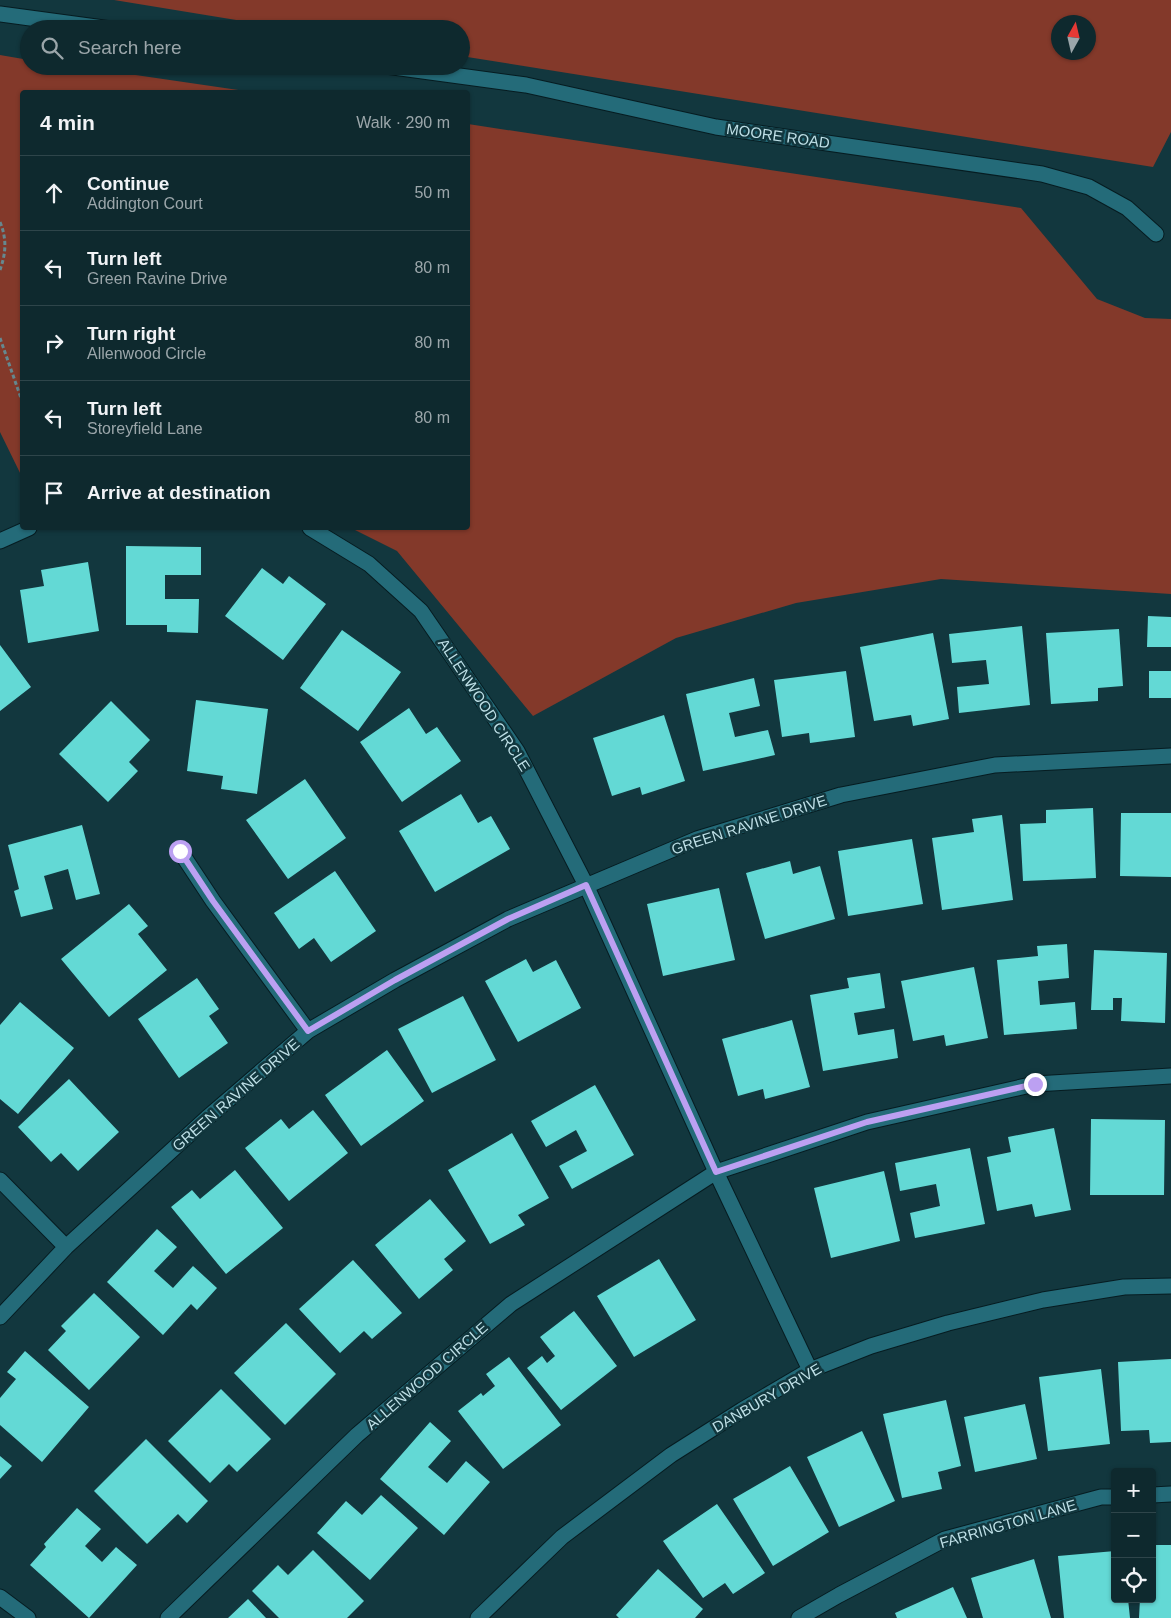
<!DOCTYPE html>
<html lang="en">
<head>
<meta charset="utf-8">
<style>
  body { margin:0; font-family:Helvetica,sans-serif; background:#1c353a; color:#f1f3f6 }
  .controls { position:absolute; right:15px; bottom:15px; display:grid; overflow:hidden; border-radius:5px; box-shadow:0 1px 4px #0004 }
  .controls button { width:45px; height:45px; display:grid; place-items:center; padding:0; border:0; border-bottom:1px solid #2e454a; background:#0e292e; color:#f1f3f6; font:25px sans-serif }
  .compass { position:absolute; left:1051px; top:15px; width:45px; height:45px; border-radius:50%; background:#0e292e; box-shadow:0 1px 4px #0004; rotate:8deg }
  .stop { position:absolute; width:15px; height:15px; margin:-11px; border:4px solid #bca0f2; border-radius:50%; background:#fff }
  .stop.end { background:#bca0f2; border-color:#fff; box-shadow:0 1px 5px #0008 }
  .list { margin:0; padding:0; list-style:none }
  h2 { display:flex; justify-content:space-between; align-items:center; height:65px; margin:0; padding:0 20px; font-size:21px }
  h2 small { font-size:16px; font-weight:400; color:#9ba6aa }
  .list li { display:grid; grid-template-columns:32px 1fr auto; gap:15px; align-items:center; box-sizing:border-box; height:75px; padding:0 20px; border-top:1px solid #2e454a }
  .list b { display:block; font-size:19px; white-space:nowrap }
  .list p { margin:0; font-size:16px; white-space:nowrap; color:#9ba6aa }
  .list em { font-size:16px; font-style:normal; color:#9ba6aa }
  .icon { flex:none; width:28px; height:28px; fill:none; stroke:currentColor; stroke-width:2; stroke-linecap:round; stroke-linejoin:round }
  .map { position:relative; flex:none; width:1171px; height:1618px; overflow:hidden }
  .search { position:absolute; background:#0e292e; box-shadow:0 1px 4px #0004; left:20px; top:20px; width:450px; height:55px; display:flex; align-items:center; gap:12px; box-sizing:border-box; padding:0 18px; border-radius:28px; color:#9ba6aa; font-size:19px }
  .panel { position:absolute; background:#0e292e; box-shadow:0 1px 4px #0004; left:20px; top:90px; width:450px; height:440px; border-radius:5px }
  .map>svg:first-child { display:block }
  .green { fill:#83392a; fill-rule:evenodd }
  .building { fill:#63d9d5 }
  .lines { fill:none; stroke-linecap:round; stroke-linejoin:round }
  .minor-casing { stroke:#061c21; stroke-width:17 }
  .path { stroke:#65888f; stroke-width:3; stroke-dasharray:4 2.5; stroke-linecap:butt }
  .minor { stroke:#246b79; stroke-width:15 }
  .route { stroke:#bca0f2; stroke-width:6 }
  .labels { text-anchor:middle; stroke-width:5; stroke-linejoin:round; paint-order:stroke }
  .street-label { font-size:15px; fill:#bedfe6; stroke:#12373e }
</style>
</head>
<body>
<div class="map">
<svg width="1171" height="1618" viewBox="0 0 1171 1618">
  <rect width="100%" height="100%" fill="#12373e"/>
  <path class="green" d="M 114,0 L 1171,0 L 1171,132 L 1153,167 L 461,56 L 461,29 L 292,29 ZM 1088,22 L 1088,52 L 1058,52 L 1058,22 Z
    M 0,55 L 29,60 L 29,66 L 74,66 L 252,92 L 22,92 L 22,477 L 0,432 Z
    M 468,124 L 1021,208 L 1097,299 L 1145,318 L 1171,319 L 1171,594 L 941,579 L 796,603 L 676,638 L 533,716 L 397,551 L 351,528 L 468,528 Z"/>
  <path class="building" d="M 126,546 L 201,547 L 201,575 L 165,575 L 165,599 L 199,599 L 198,633 L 167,632 L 167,625 L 126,625 Z
    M 88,562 L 99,631 L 28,643 L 20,590 L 44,586 L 41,570 Z
    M 262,568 L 283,584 L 289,576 L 326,604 L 283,660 L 225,616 Z
    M 1148,616 L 1171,617 L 1171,647 L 1147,647 Z
    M 1022,626 L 1030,705 L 959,713 L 957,687 L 989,684 L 986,660 L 952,663 L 949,634 Z
    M 1119,629 L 1123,686 L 1098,688 L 1098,701 L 1051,704 L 1046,633 Z
    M 342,630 L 401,672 L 358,731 L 300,688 Z
    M 933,633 L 949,719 L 913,726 L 911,715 L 874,721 L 860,647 Z
    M 0,645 L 31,687 L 0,711 Z
    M 846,671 L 855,737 L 810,743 L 809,733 L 782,737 L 774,680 Z
    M 1149,671 L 1171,671 L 1171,698 L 1149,698 Z
    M 754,678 L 760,706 L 729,713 L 735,737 L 768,730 L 775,755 L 703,771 L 686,694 Z
    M 196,700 L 268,709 L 257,794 L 221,789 L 223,776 L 187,771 Z
    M 111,701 L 150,740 L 129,762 L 138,771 L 108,802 L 59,754 Z
    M 409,708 L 426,734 L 437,727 L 461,761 L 402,802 L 360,742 Z
    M 664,715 L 685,781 L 642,795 L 640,787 L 612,796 L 593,738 Z
    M 305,779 L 346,838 L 288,879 L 246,820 Z
    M 461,794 L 478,823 L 491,816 L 510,849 L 435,892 L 399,831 Z
    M 1093,808 L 1096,878 L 1023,881 L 1020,824 L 1046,823 L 1046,810 Z
    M 1121,813 L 1171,813 L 1171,877 L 1120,876 Z
    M 1002,815 L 1013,900 L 942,910 L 932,838 L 974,832 L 972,819 Z
    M 82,825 L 100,894 L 76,900 L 68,869 L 44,876 L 53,909 L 21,917 L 14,891 L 19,889 L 8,845 Z
    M 912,839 L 923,904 L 848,916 L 838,851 Z
    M 790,861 L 793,874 L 820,866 L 835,919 L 765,939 L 746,873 Z
    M 335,871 L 376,931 L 331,962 L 314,938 L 299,949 L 274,913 Z
    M 719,888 L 735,960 L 663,976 L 647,904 Z
    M 129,904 L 148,926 L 138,934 L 167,970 L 109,1017 L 61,959 Z
    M 1067,944 L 1069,978 L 1038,981 L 1040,1005 L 1075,1002 L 1077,1029 L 1004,1035 L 997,960 L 1038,956 L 1037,946 Z
    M 1094,950 L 1167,953 L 1165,1023 L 1121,1021 L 1122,998 L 1113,998 L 1113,1010 L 1091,1010 Z
    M 526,959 L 533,972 L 556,960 L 581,1008 L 518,1042 L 485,981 Z
    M 974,967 L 988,1038 L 946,1046 L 944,1035 L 913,1041 L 901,981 Z
    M 880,973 L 885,1008 L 854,1013 L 858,1035 L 894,1029 L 898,1058 L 823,1071 L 810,995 L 849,988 L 847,978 Z
    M 197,978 L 219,1009 L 209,1016 L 228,1043 L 179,1078 L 138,1019 Z
    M 463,996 L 496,1060 L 432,1093 L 398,1029 Z
    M 20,1002 L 74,1048 L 18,1114 L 0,1099 L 0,1025 Z
    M 792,1020 L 810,1087 L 765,1099 L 763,1089 L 738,1096 L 722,1039 Z
    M 387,1050 L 424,1101 L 361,1146 L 325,1095 Z
    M 69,1079 L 119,1132 L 78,1171 L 61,1153 L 51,1162 L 18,1127 Z
    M 595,1085 L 634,1155 L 572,1189 L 559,1166 L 587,1151 L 576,1130 L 546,1147 L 531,1121 Z
    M 313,1110 L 348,1153 L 289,1201 L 245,1148 L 281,1119 L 289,1129 Z
    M 1091,1119 L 1165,1120 L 1164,1195 L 1090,1195 Z
    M 1054,1128 L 1071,1210 L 1035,1217 L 1032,1204 L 997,1211 L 987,1157 L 1011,1152 L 1008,1137 Z
    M 512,1133 L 549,1198 L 518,1215 L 525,1225 L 490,1244 L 448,1170 Z
    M 970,1148 L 985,1224 L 915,1238 L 910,1213 L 940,1206 L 936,1184 L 900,1191 L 895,1163 Z
    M 235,1170 L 283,1228 L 226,1274 L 171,1207 L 192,1190 L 200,1199 Z
    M 884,1171 L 900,1241 L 831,1258 L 814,1188 Z
    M 430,1199 L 466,1241 L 444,1259 L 453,1270 L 419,1299 L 375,1245 Z
    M 157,1229 L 177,1247 L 154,1271 L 173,1288 L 193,1266 L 217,1288 L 197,1310 L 191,1304 L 163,1335 L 107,1282 Z
    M 659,1259 L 696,1320 L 634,1357 L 597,1296 Z
    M 353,1260 L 402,1313 L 372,1339 L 364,1331 L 340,1353 L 299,1309 Z
    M 94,1293 L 140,1337 L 89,1390 L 48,1350 L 66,1331 L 61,1326 Z
    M 574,1311 L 617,1366 L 561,1410 L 527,1368 L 542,1356 L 547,1363 L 555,1356 L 540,1337 Z
    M 286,1323 L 336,1374 L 285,1425 L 234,1373 Z
    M 25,1351 L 89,1407 L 42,1462 L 0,1425 L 0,1398 L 16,1379 L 7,1372 Z
    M 509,1357 L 561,1425 L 503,1469 L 458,1411 L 481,1393 L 483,1396 L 495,1386 L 486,1374 Z
    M 1171,1359 L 1171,1442 L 1150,1443 L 1149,1430 L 1121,1431 L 1118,1362 Z
    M 1101,1369 L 1110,1444 L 1048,1451 L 1039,1377 Z
    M 221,1389 L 271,1439 L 237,1472 L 229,1464 L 210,1483 L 168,1441 Z
    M 946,1400 L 961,1466 L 938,1472 L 942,1489 L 902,1498 L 883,1414 Z
    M 1025,1404 L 1037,1459 L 975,1472 L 964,1417 Z
    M 430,1422 L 451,1441 L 428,1467 L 447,1483 L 466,1461 L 490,1482 L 444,1535 L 380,1479 Z
    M 862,1431 L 895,1501 L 839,1527 L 807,1457 Z
    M 146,1439 L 208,1501 L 187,1523 L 178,1514 L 147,1544 L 94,1491 Z
    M 0,1456 L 12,1466 L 0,1479 Z
    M 790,1466 L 829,1532 L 773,1566 L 733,1499 Z
    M 381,1495 L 418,1528 L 370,1580 L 317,1533 L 346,1501 L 362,1515 Z
    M 717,1504 L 765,1573 L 733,1594 L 725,1583 L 703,1598 L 663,1541 Z
    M 77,1508 L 101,1529 L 85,1546 L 102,1562 L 116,1547 L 137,1565 L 89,1618 L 30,1565 L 46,1547 L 44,1544 Z
    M 1152,1545 L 1171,1545 L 1171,1618 L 1139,1618 L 1140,1599 L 1152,1599 Z
    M 313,1550 L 364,1601 L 347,1618 L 279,1618 L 252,1591 L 278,1565 L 288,1575 Z
    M 1115,1551 L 1115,1599 L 1128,1599 L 1130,1618 L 1064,1618 L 1058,1556 Z
    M 1034,1559 L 1051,1618 L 983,1618 L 971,1578 Z
    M 658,1569 L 703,1609 L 695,1618 L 619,1618 L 616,1615 Z
    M 953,1587 L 967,1618 L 897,1618 L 895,1613 Z
    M 248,1599 L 266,1618 L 228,1618 Z"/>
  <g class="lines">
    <g class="minor-casing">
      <path id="minor" d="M 0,14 L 111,29
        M 386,66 L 526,85 L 716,127 L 1042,174 L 1089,187 L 1127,208 L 1156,234
        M 310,528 L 369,564 L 421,611 L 517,751 L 586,885 L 716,1172 L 810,1370
        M 0,541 L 29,528
        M 180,851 L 213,901 L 308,1031
        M 0,1180 L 66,1247
        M 0,1317 L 66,1247 L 207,1118 L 308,1031 L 395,980 L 508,919 L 697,839 L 841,795 L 995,765 L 1171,756
        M 1152,1495 L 1171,1494
        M 0,1597 L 28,1618
        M 168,1618 L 357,1435 L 511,1304 L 716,1172 L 867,1122 L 1035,1084 L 1171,1076
        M 478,1618 L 562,1537 L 671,1455 L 742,1410 L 810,1370 L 871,1346 L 948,1323 L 1043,1300 L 1124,1287 L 1171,1286
        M 799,1618 L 839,1595 L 945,1539 L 1101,1497 L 1115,1497"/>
    </g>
    <path class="path" d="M 0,222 C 7,239 6,253 0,270
      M 0,338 L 22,401"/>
    <use href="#minor" class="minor"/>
  </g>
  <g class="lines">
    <path class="route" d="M 180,851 L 213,901 L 308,1031 L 395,980 L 508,919 L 586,885 L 716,1172 L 867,1122 L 1035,1084"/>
  </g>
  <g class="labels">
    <g class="street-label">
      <text transform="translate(778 136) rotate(8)" y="5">MOORE ROAD</text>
      <text transform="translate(484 705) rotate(57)" y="5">ALLENWOOD CIRCLE</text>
      <text transform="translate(749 825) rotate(-18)" y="5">GREEN RAVINE DRIVE</text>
      <text transform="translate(236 1095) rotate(-41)" y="5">GREEN RAVINE DRIVE</text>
      <text transform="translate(427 1376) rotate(-41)" y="5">ALLENWOOD CIRCLE</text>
      <text transform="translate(767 1398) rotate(-30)" y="5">DANBURY DRIVE</text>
      <text transform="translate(1008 1524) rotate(-16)" y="5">FARRINGTON LANE</text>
    </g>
  </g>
</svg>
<div class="controls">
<button>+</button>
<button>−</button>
<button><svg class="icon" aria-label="locate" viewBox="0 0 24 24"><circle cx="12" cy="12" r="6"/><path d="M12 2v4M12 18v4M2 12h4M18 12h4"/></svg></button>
</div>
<svg class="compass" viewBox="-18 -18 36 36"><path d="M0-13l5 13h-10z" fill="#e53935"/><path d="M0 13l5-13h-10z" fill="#9ba6aa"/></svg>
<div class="stop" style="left:180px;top:851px"></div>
<div class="stop end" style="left:1035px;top:1084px"></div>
<div class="search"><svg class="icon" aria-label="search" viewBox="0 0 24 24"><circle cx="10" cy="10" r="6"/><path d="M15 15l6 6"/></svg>Search here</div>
<section class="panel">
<h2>4 min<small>Walk · 290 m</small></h2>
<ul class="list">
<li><svg class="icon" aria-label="ahead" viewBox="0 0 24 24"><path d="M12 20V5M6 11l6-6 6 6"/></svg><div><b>Continue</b><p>Addington Court</p></div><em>50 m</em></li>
<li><svg class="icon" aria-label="left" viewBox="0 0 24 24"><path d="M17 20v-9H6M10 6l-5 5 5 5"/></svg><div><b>Turn left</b><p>Green Ravine Drive</p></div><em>80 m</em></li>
<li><svg class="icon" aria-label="right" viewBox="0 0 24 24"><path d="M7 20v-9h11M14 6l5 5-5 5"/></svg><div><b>Turn right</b><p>Allenwood Circle</p></div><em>80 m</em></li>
<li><svg class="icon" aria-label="left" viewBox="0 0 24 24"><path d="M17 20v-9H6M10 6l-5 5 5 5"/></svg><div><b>Turn left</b><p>Storeyfield Lane</p></div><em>80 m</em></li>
<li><svg class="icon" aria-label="arrive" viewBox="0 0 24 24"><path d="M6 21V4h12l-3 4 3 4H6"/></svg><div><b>Arrive at destination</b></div></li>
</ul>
</section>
</div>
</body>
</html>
